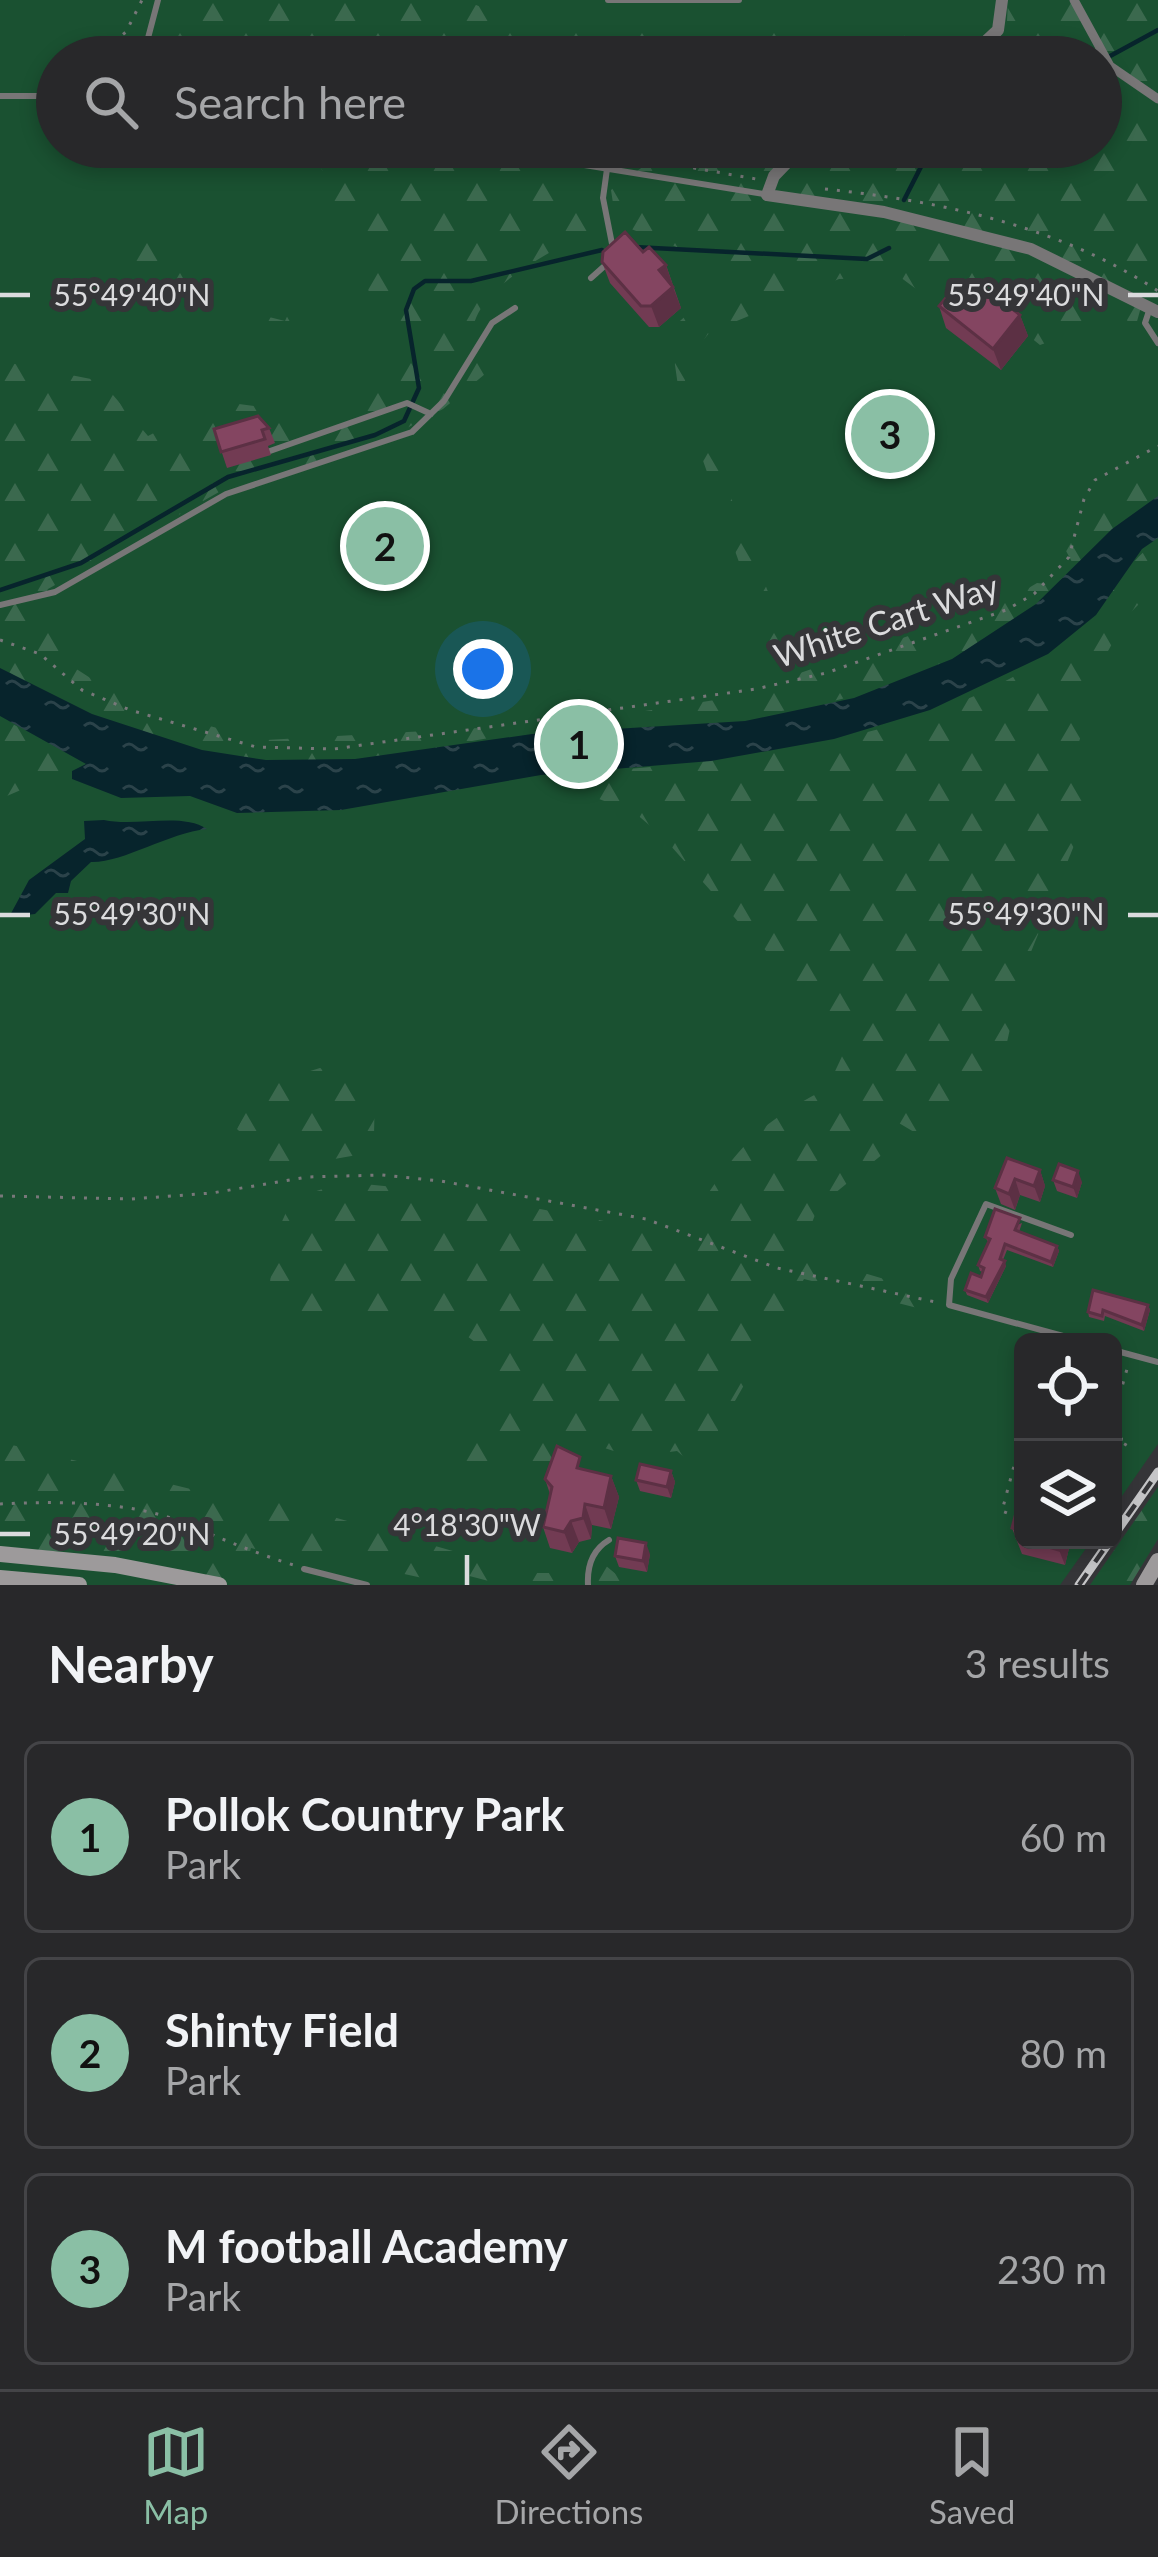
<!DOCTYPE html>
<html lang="en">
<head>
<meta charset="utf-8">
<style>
  body { margin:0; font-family:Lato,sans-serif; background:#343436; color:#f1f3f6 }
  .controls { position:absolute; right:36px; bottom:36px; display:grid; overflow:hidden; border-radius:18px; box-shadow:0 6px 18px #0003 }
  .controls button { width:108px; height:108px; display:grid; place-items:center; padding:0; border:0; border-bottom:3px solid #444447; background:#28282a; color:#f1f3f6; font:60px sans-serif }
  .you { position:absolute; left:483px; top:669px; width:42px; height:42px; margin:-30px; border:9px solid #fff; border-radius:50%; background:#1a73e8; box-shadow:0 0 0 18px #1a73e833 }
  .badge { display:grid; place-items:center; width:78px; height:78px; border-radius:50%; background:#8abfa5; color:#111; font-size:39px; font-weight:700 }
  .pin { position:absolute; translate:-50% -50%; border:6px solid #fff; box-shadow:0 3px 12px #0006 }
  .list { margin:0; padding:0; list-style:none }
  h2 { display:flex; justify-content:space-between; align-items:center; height:156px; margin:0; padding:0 48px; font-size:51px }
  h2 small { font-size:39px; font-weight:400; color:#a5a6a8 }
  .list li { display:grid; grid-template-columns:78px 1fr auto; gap:36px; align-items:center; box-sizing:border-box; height:192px; margin:0 24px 24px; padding:0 24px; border:3px solid #444447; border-radius:18px }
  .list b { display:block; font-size:45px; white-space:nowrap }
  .list p { margin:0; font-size:39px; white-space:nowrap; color:#a5a6a8 }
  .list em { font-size:39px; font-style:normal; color:#a5a6a8 }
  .icon { flex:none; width:66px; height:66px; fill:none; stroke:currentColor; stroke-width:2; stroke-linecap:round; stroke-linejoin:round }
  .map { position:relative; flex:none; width:1158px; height:1585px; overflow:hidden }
  .search { position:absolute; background:#28282a; box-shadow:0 6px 18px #0003; left:36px; right:36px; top:36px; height:132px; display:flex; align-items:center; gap:30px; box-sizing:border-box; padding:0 42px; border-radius:66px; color:#a5a6a8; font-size:45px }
  .sheet { height:804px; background:#28282a }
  nav { display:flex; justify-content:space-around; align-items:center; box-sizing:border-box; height:168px; border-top:3px solid #444447; background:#28282a; font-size:33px; color:#a5a6a8 }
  nav a { display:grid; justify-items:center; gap:6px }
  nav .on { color:#8abfa5 }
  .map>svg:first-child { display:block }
  .green { fill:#1a5131; fill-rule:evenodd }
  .forest { fill:url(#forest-firs) }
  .water { fill:url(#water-ripples) }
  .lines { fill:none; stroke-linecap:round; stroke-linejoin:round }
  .stream { stroke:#07242c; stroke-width:4.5 }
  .path { stroke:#78787a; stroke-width:3; stroke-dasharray:3 9; stroke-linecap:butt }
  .service { stroke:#787677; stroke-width:6 }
  .pedestrian { stroke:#787677; stroke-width:9 }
  .minor { stroke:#787677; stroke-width:12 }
  .secondary { stroke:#9d9a9b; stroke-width:16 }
  .rail-casing { stroke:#c5c5c7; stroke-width:9 }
  .rail { stroke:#353538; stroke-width:4.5; stroke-dasharray:14; stroke-linecap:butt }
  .wall { fill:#723b53 }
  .shaded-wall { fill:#5c3044 }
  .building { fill:#844561; stroke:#5c3044; stroke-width:3 }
  .ticks { fill:none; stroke:#dbdbdd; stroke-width:4.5 }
  .labels { text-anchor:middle; stroke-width:12; stroke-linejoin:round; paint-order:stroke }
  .street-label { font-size:33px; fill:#dbdbdd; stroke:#353538 }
  .ticks-label { font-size:30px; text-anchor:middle; fill:#dbdbdd; stroke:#353538; stroke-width:12; stroke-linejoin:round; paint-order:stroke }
</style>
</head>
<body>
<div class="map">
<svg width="1158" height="1585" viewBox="0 0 1158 1585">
  <defs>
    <pattern id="forest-firs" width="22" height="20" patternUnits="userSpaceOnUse" patternTransform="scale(3)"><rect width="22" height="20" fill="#1a5131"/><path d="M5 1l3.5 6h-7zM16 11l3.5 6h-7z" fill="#3b694e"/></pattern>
    <pattern id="water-ripples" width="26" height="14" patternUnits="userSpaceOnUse" patternTransform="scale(3)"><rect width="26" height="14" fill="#07242c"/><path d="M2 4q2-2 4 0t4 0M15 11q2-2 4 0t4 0" fill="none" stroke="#2b434a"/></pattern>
  </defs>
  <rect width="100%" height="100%" fill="#353538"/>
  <path class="green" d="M 0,0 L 1158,0 L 1158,1444 L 1113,1509 L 1113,1342 L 1023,1342 L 1023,1540 L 1092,1540 L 1060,1585 L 0,1585 ZM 57,57 L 1101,57 L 1101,147 L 57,147 Z"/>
  <path class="forest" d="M 181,0 L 464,0 L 527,26 L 756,40 L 782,6 L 796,25 L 825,43 L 869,28 L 896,28 L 907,38 L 902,57 L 158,57 Z
    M 1008,0 L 1158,0 L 1158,306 L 1143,300 L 1134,332 L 1124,315 L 1040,345 L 956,278 L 931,300 L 900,277 L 839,279 L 710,332 L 695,350 L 685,381 L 800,673 L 1002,604 L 1037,583 L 1047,584 L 1072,562 L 1065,549 L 1095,486 L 1158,453 L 1158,495 C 1120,518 1095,549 1064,580 C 1031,612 985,642 944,662 C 806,729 673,717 526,733 C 440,743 351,771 264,760 C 176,748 73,718 0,666 L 0,361 L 101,381 L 148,436 L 216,401 L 291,411 L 299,427 L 349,415 L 400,372 L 313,147 L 547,147 L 536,163 L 592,180 L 596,199 L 587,213 L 588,230 C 552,254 471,286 472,339 C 472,350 481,363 485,374 L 443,409 L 386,439 L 219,492 L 48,589 L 41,600 L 64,661 L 95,681 L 181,719 L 266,740 L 569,723 L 784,689 L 679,393 L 670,330 L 691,311 L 717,304 L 727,267 L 616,223 L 611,190 L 648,163 L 549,147 L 1101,147 L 1101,57 L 980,57 L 1007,21 Z
    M128 265a29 29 0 1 1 58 0a29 29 0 1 1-58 0Z
    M 304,304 L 312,310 L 307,341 L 276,359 L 258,349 L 260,324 L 269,317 L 285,321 L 292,306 Z
    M 1158,540 L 1158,585 L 1129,614 L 1108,651 L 1078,745 L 1090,806 L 1022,974 L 993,1106 L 914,1132 L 830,1082 L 845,1050 L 843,1027 L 750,935 L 662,836 L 634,812 L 564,786 L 563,774 C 719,763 939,743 1066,642 C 1103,613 1121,566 1158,540 Z
    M 0,717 L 83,763 L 0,799 Z
    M 320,1068 L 375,1091 L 374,1134 L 357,1155 L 278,1169 L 237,1129 L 258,1087 Z
    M 820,1092 L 900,1140 L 818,1207 L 800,1254 L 938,1295 L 933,1312 L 804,1279 L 697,1468 L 677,1451 L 632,1457 L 568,1436 L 550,1480 L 451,1459 L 443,1441 C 459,1430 484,1416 491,1398 C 515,1341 427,1312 386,1312 C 365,1313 343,1323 323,1330 L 303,1321 L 270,1282 L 276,1235 L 292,1199 L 344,1182 L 454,1193 L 625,1225 L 686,1228 C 730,1159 747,1130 820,1092 Z
    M 0,1442 L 227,1498 L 277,1501 L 530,1573 L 553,1573 L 599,1560 L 629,1585 L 504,1585 L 431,1566 L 427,1579 L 309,1553 L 306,1561 L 251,1548 L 242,1582 L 108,1557 L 0,1546 Z
    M 1158,1487 L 1158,1539 L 1130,1585 L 1090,1585 Z"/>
  <path class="water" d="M 1158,496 L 1158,538 L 1142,549 L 1096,615 L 1048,654 L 930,710 L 834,739 L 711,761 L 541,775 L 341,810 L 237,813 L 190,796 L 121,798 L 72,779 L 72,771 L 86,764 L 0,716 L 0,668 L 92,714 L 202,750 L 266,760 L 355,759 L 532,734 L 745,721 L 854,698 L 952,659 L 1036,604 L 1112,529 Z
    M 104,820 C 136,827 182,812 207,829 C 168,833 123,863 91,862 L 71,881 L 68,893 L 56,893 L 35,914 L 9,917 L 29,880 L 85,839 L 84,821 Z"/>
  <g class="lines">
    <path class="stream" d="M 1101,61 L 1158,30
      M 904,200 L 927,155 L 943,147
      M 634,247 L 867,259 L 889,248
      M 0,590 L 81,563 L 228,477 L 375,435 L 404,421 L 419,388 L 406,310 L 414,289 L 425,281 L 471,281 L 602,250"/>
    <path class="path" d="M 95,57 L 126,32 L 142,0
      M 44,86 L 57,79
      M 575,147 L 756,179
      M 825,189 C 940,201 1060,226 1158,291
      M 0,640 L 40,654 L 82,690 L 130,710 L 256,747 L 334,749 L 756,689 L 826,673 L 1006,610 L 1034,594 L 1069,557 L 1084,499 L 1095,480 L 1158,446
      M 0,1196 L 131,1199 L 212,1193 L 307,1177 L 382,1175 L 441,1181 L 646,1219 L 777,1268 L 940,1303
      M 1113,1419 L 1127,1369
      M 1023,1432 L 1002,1511 L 1023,1519
      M 1113,1449 L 1120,1439 L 1128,1440 L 1113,1466
      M 0,1504 C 55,1501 133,1501 184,1523 C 222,1539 257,1554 297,1566"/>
    <path class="service" d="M 608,0 L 739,0
      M 143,57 L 158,0
      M 0,96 L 57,96
      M 472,147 L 764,194
      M 607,169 L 603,198 L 613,249
      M 591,278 L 610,261
      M 1149,311 L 1145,323 L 1158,343
      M 270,451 L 407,403 L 431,414
      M 0,605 L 55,592 L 226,494 L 412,432 L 444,401 L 492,323 L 515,308
      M 1071,1235 L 986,1204 L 951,1279 L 949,1305 L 1085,1342
      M 1113,1350 L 1158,1362
      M 304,1569 L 367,1585
      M 588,1585 C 587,1566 592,1550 609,1540"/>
    <path class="pedestrian" d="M 1074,0 L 1110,66 L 1158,99"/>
    <path class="minor" d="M 969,57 L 998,30 L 1002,0
      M 802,147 L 774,176 L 767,195 L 884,212 L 1031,249 L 1158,312"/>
    <path class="secondary" d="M 0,1554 L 115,1565 L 219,1585
      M 0,1578 L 79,1585
      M 1144,1585 L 1158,1561"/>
    <g class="rail-casing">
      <path id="rail" d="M 1079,1585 L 1158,1472"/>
    </g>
    <use href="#rail" class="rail"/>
  </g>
  <path class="wall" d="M 643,252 L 666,265 L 681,308 L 659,327 L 649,327 L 610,283 L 602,262 Z
    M 973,303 L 1020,315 L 1028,336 L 1001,370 L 946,328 L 939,306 Z
    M 269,428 L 275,443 L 268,446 L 271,455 L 227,468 L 214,429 Z
    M 1007,1158 L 1040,1170 L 1045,1186 L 1040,1202 L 1020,1195 L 1015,1210 L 1001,1204 L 995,1188 Z
    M 1053,1180 L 1082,1182 L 1077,1198 L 1057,1191 Z
    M 1022,1223 L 1019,1232 L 1057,1246 L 1059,1251 L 1053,1267 L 1007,1250 L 1003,1260 L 1006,1266 L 988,1303 L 967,1295 L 965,1290 L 981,1277 L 983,1272 L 980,1271 L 978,1265 L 989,1243 L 985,1237 Z
    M 1148,1305 L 1150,1310 L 1144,1331 L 1105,1316 L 1104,1321 L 1089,1317 L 1088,1312 Z
    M 585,1470 L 611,1476 L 619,1497 L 611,1529 L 592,1525 L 591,1539 L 579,1542 L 572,1553 L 550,1548 L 543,1527 L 550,1494 L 545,1479 Z
    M 671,1471 L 675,1482 L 671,1498 L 640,1491 L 636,1480 Z
    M 1012,1528 L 1071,1540 L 1065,1565 L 1022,1554 Z
    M 650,1554 L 647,1572 L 619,1567 L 615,1556 Z"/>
  <path class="shaded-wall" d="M 666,265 L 673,286 L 659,270 Z
    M 673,287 L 681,308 L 659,327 L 651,306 Z
    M 1020,315 L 1028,336 L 1001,370 L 993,349 Z
    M 1040,1170 L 1045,1186 L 1040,1202 L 1034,1186 Z
    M 1078,1171 L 1082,1182 L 1077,1198 L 1073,1187 Z
    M 1015,1179 L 1020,1195 L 1015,1210 L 1009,1194 Z
    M 1057,1246 L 1059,1251 L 1053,1267 L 1051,1262 Z
    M 1005,1261 L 1006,1266 L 988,1303 L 986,1297 Z
    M 1148,1305 L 1150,1310 L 1144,1331 L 1142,1325 Z
    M 671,1471 L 675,1482 L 671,1498 L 667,1487 Z
    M 611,1476 L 619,1497 L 611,1529 L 604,1508 Z
    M 585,1504 L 592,1525 L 591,1539 L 583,1518 Z
    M 571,1521 L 579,1542 L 572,1553 L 564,1532 Z
    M 1061,1540 L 1071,1540 L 1065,1565 L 1059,1550 Z
    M 646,1543 L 650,1554 L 647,1572 L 643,1561 Z"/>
  <path class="building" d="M 625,232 L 643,252 L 649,247 L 666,265 L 659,270 L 673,287 L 651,306 L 641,306 L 602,262 L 603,252 Z
    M 954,288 L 973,303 L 985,288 L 1020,315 L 993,349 L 939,306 Z
    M 258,416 L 269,428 L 262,430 L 265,439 L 221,452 L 214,429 Z
    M 1007,1158 L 1040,1170 L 1034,1186 L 1015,1179 L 1009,1194 L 995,1188 Z
    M 1059,1164 L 1078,1171 L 1073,1187 L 1053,1180 Z
    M 995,1209 L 1020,1218 L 1015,1230 L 1057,1246 L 1051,1262 L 1005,1244 L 1000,1259 L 1005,1261 L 986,1297 L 965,1290 L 971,1273 L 981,1277 L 984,1268 L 978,1265 L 990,1239 L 985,1237 Z
    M 1093,1290 L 1148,1305 L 1142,1325 L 1103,1310 L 1102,1316 L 1088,1312 Z
    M 557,1446 L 580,1457 L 577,1468 L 611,1476 L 604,1508 L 585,1504 L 583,1518 L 571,1521 L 564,1532 L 543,1527 L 552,1487 L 545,1479 Z
    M 640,1464 L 671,1471 L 667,1487 L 636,1480 Z
    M 1018,1505 L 1023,1507 L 1023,1540 L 1061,1540 L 1059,1550 L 1017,1538 L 1019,1530 L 1012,1528 Z
    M 618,1538 L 646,1543 L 643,1561 L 615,1556 Z"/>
  <path class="ticks" d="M 0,295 L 30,295M 1128,295 L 1158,295M 0,915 L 30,915M 1128,915 L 1158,915M 0,1534 L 30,1534M 467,1555 L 467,1585"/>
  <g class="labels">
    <g class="street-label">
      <text transform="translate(886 621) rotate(-18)" y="12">White Cart Way</text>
    </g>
  </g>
  <g class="ticks-label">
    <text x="132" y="306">55°49'40"N</text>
    <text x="1026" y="306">55°49'40"N</text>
    <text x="132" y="925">55°49'30"N</text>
    <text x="1026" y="925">55°49'30"N</text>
    <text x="467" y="1536">4°18'30"W</text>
    <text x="132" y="1545">55°49'20"N</text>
  </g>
</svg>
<div class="controls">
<button><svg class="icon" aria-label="locate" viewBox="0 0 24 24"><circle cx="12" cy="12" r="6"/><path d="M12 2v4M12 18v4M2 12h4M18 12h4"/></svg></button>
<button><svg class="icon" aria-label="layers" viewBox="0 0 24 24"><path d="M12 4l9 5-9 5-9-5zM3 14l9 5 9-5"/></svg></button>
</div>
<div class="you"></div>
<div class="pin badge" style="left:579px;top:744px">1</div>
<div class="pin badge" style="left:385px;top:546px">2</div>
<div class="pin badge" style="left:890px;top:434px">3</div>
<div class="search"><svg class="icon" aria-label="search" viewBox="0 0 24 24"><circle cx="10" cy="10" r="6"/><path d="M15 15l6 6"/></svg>Search here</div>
</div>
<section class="sheet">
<h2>Nearby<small>3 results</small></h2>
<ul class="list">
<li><span class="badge">1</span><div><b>Pollok Country Park</b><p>Park</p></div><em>60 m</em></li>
<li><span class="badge">2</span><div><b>Shinty Field</b><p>Park</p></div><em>80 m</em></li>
<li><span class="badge">3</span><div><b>M football Academy</b><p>Park</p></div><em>230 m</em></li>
</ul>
</section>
<nav>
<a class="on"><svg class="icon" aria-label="map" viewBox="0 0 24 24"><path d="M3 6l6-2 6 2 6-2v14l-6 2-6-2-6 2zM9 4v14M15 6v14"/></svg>Map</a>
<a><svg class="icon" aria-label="directions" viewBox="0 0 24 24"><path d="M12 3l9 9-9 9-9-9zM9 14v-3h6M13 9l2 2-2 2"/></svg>Directions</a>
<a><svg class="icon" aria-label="saved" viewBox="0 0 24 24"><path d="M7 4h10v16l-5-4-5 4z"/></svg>Saved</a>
</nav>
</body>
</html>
